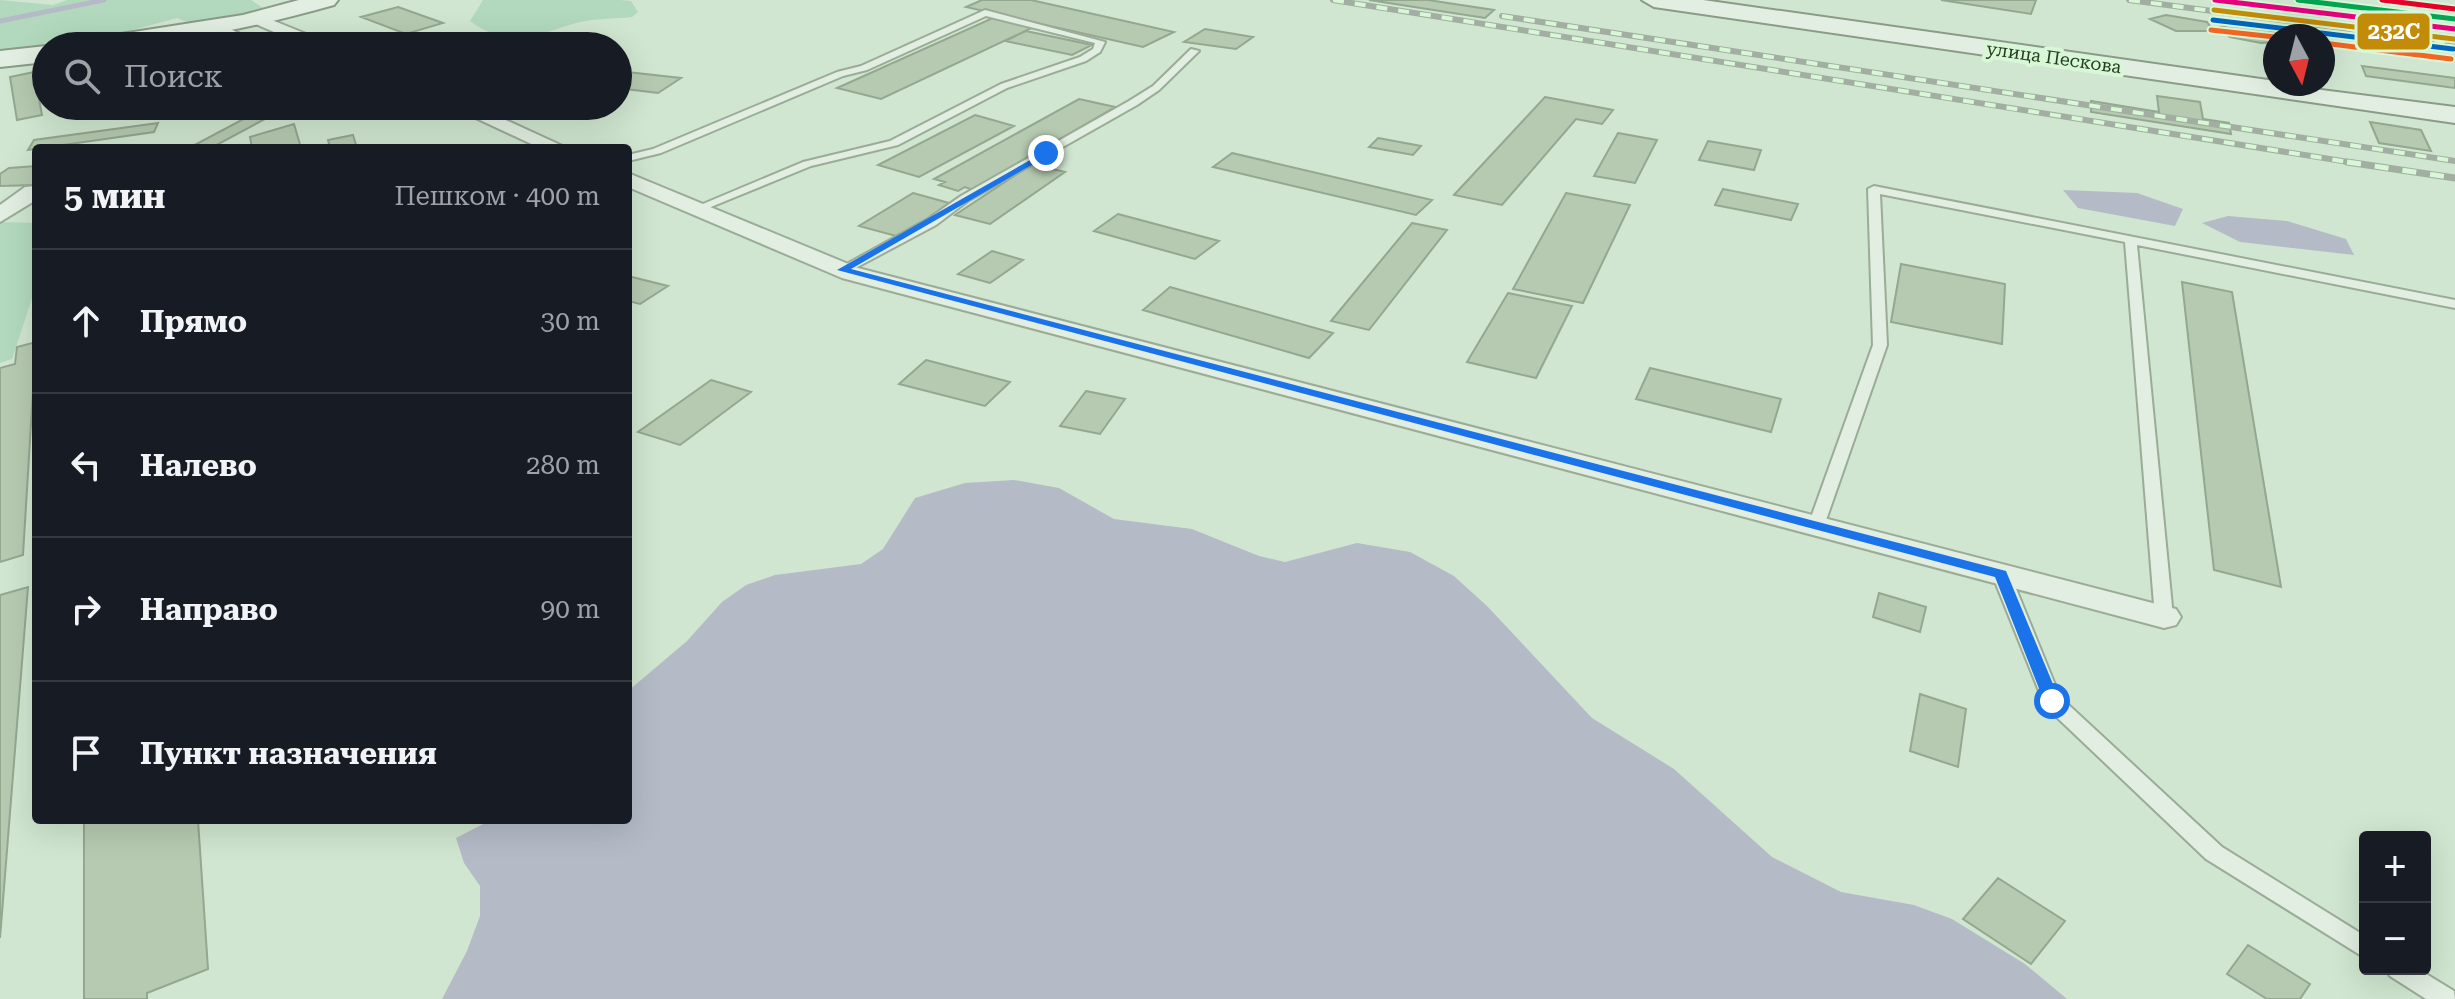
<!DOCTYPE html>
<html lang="ru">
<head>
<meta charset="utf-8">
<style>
  body { margin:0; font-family:"Roboto Serif",serif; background:#20242c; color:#f1f3f6 }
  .controls { position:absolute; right:24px; bottom:24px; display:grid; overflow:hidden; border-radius:8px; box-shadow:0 8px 32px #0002 }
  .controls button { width:72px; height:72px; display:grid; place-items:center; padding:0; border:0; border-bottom:2px solid #363941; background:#171b24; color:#f1f3f6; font:40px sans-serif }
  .compass { position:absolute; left:2263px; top:24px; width:72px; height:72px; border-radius:50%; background:#171b24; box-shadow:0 8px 32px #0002; rotate:173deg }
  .stop { position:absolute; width:24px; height:24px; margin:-18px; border:6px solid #1a73e8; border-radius:50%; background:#fff }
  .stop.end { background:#1a73e8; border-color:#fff; box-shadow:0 2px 8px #0008 }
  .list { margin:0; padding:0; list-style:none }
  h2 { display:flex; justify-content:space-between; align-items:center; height:104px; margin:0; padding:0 32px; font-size:34px }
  h2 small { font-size:26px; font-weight:400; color:#9ea1a6 }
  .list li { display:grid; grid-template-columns:52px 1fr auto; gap:24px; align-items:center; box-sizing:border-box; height:144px; padding:0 32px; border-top:2px solid #363941 }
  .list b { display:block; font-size:30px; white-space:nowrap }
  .list em { font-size:26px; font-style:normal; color:#9ea1a6 }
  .icon { flex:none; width:44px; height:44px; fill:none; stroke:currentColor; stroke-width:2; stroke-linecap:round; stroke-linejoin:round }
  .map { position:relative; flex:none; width:2455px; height:999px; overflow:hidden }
  .search { position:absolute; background:#171b24; box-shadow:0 8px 32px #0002; left:32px; top:32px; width:600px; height:88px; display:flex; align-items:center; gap:20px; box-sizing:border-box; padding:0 28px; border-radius:44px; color:#9ea1a6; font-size:30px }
  .panel { position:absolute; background:#171b24; box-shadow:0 8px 32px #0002; left:32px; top:144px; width:600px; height:680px; border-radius:8px }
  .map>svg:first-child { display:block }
  .green { fill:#b2d9bd }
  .water { fill:#b4bbc7 }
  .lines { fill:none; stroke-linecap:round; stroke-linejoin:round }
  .stream { stroke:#b4bbc7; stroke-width:5 }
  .building { fill:#b6cab1; stroke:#94a78f; stroke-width:2 }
  .lane-casing { stroke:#9aac98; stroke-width:4 }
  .street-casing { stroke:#9aac98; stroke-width:4 }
  .secondary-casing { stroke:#8a9b88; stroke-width:4 }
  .lane { fill:#e2eee1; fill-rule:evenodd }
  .street { fill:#e2eee1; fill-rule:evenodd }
  .secondary { fill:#e2eee1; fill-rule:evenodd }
  .rail-far1-casing { stroke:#a2aea1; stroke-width:6 }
  .rail-casing { stroke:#a2aea1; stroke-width:7 }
  .rail-far1 { stroke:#d7f7d6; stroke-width:4; stroke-dasharray:11; stroke-linecap:butt }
  .rail { stroke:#d7f7d6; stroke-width:5; stroke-dasharray:14; stroke-linecap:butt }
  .rail-1-casing { stroke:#d7f7d6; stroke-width:9 }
  .rail-2-casing { stroke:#d7f7d6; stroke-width:9 }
  .rail-3-casing { stroke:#d7f7d6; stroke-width:9 }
  .rail-4-casing { stroke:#d7f7d6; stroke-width:9 }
  .rail-5-casing { stroke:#d7f7d6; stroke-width:9 }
  .rail-6-casing { stroke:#d7f7d6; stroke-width:9 }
  .rail-1 { stroke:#e5007d; stroke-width:5 }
  .rail-2 { stroke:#c38c08; stroke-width:5 }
  .rail-3 { stroke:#00a651; stroke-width:5 }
  .rail-4 { stroke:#0065bd; stroke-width:5 }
  .rail-5 { stroke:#e4002b; stroke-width:5 }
  .rail-6 { stroke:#f26522; stroke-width:5 }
  .route { fill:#1a73e8 }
  .labels { text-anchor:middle; stroke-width:8; stroke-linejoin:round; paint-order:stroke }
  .far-street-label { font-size:18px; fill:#263c1f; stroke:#d7f7d6 }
  .line-badge { stroke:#d7f7d6; stroke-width:3 }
  .badge-label { font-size:22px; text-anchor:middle; font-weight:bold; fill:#fff }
</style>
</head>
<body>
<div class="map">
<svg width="2455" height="999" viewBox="0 0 2455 999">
  <rect width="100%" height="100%" fill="#d0e6d0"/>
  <path class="green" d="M 0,0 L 53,5 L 67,0 L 251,0 L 266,10 L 189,23 L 177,18 L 110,36 L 0,54 Z
    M 483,0 L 620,0 L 631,1 L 638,12 L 632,17 C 614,19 593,18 576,23 C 532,36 512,51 470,21 Z
    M 0,222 L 36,223 L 36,286 L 12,359 L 0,363 Z"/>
  <path class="water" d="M 2063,190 L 2137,193 L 2183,209 L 2175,226 L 2078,208 Z
    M 2228,216 L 2287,221 L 2346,239 L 2354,255 L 2240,242 L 2202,223 Z
    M 1014,480 L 1059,488 L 1114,519 L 1192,529 L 1259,556 L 1285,562 L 1357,543 L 1410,552 L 1454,576 L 1488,607 L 1592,718 L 1674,769 L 1772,857 L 1841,892 L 1914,905 L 1952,919 L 2025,964 L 2067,999 L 442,999 L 467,951 L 480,916 L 480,886 L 464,863 L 456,838 L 491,820 L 628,820 L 628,691 L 687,641 L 722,602 L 746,585 L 775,575 L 861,564 L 883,549 L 915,498 L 965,483 Z"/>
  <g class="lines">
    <path class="stream" d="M 0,21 L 104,0"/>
  </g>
  <path class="building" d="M 982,0 L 1031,0 L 1174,32 L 1143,47 L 966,7 Z
    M 1369,0 L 1428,0 L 1494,10 L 1485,18 Z
    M 1941,0 L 2036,0 L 2031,14 Z
    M 398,7 L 443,23 L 406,34 L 361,17 Z
    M 2166,15 L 2207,22 L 2213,31 L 2176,31 L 2150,19 Z
    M 995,17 L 1036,26 L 881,99 L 837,88 Z
    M 2232,24 L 2262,27 L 2282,36 L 2275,36 L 2274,42 L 2261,43 L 2230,37 L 2217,28 Z
    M 1205,29 L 1253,37 L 1236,49 L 1184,42 Z
    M 1026,31 L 1092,45 L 1072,55 L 1005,41 Z
    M 413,37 L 434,43 L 387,45 Z
    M 2362,66 L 2455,78 L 2455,88 L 2366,76 Z
    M 618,71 L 681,78 L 658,93 L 618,88 Z
    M 34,72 L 42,115 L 17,120 L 10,77 Z
    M 2157,96 L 2200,102 L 2203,119 L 2229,123 L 2231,134 L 2091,112 L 2091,101 L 2159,112 Z
    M 1545,97 L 1613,110 L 1602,124 L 1576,119 L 1502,205 L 1454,195 Z
    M 1079,99 L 1115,107 L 973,190 L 965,187 L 958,191 L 939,185 L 945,182 L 934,179 Z
    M 268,106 L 289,106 L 211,148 L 189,148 Z
    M 975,115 L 1014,126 L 919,177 L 878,165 Z
    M 2370,122 L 2421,130 L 2431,151 L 2379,143 Z
    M 158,123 L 154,132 L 28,150 L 34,140 Z
    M 294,124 L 301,148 L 252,148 L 250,137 Z
    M 1618,133 L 1657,140 L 1635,183 L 1594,176 Z
    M 353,135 L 357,148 L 330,148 L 328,140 Z
    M 1378,138 L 1421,146 L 1413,155 L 1369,147 Z
    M 1708,141 L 1761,150 L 1754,170 L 1699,160 Z
    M 1232,153 L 1432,200 L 1416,215 L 1213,167 Z
    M 1032,164 L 1065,172 L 990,224 L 955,215 Z
    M 36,166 L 36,185 L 0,186 L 0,174 L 9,168 Z
    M 1723,189 L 1798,204 L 1791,220 L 1715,205 Z
    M 913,193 L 949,203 L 925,221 L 896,236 L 859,226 Z
    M 1566,193 L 1630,205 L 1583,303 L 1513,289 Z
    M 1118,214 L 1219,241 L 1195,259 L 1094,231 Z
    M 1412,223 L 1447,230 L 1369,330 L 1331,321 Z
    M 992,251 L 1023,260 L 990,283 L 958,274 Z
    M 1901,264 L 2005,284 L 2002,344 L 1891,322 Z
    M 628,276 L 668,286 L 640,304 L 628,301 Z
    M 2182,282 L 2232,292 L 2281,587 L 2214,570 Z
    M 1170,287 L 1333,333 L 1309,358 L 1143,310 Z
    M 1508,293 L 1572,306 L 1536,378 L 1467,362 Z
    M 36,342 L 23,555 L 0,562 L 0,368 L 15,364 L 17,347 Z
    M 926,360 L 1010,382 L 985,406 L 899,384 Z
    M 1650,368 L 1781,399 L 1771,432 L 1636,399 Z
    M 711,380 L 751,392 L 680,445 L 638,432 Z
    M 1086,391 L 1125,399 L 1100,434 L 1060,426 Z
    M 28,587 L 0,938 L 0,595 Z
    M 1879,593 L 1926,607 L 1920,632 L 1873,617 Z
    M 1920,694 L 1966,709 L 1958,767 L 1910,751 Z
    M 84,820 L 198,820 L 208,969 L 147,993 L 147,999 L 84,999 Z
    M 1998,878 L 2065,921 L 2031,964 L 1963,919 Z
    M 2248,945 L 2310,984 L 2300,999 L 2267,999 L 2227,974 Z"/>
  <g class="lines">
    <g class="lane-casing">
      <path id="lane" d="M 985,10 L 1105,42 L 1100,52 L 1086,61 L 1007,88 L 898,145 L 811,166 L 701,211 L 691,209 L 803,162 L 890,141 L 1001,84 L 1080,57 L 1093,49 L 1095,43 L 986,16 L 867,70 L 843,76 L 661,153 L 628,161 L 628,155 L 653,149 L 837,72 L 861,66 Z
        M 214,24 L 220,24 L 265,46 L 253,46 L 214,28 Z
        M 1191,49 L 1199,51 L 1159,90 L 1137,105 L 969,200 L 936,225 L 846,273 L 842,274 L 836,270 L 928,219 L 961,196 L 1129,101 L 1153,86 Z
        M 295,106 L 307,106 L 299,111 L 295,110 Z
        M 1874,186 L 2455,300 L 2455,308 L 2137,245 L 2173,617 L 2170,621 L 2158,621 L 2155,617 L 2125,242 L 1880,194 L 1887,345 L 1824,526 L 1822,530 L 1810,530 L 1808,526 L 1873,345 L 1868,189 Z
        M 2001,568 L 2010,574 L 2060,697 L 2222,847 L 2365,936 L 2365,958 L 2206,859 L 2045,706 L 1992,574 Z
        M 2386,969 L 2418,969 L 2454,991 L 2455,999 L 2426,999 L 2390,976 Z"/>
    </g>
    <g class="street-casing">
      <path id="street" d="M 257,14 L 326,42 L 329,46 L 306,46 L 251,22 L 251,16 Z
        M 450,106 L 475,106 L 567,148 L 540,148 Z
        M 628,173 L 858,268 L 2164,606 L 2176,609 L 2181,617 L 2176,625 L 2164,628 L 842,278 L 628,187 Z
        M 36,186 L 36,200 L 0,222 L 0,205 L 25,187 Z"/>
    </g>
    <g class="secondary-casing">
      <path id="secondary" d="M 299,0 L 338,0 L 334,5 C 251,28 170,46 82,46 L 95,38 L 243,15 Z
        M 1642,0 L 1703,0 L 2275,81 L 2275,84 L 2455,107 L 2455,123 L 1654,7 Z
        M 46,46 L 46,62 L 0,67 L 0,51 Z"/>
    </g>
    <use href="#lane" class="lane"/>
    <use href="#street" class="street"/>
    <use href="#secondary" class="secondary"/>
    <g class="rail-far1-casing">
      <path id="rail-far1" d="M 1333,0 L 2361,164
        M 2129,0 L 2455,43
        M 1502,16 L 2455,161"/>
    </g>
    <g class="rail-casing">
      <path id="rail" d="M 2347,162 L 2455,178"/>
    </g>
    <use href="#rail-far1" class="rail-far1"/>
    <use href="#rail" class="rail"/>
    <g class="rail-1-casing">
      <path id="rail-1" d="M 2215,0 L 2455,29"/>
    </g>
    <g class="rail-2-casing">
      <path id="rail-2" d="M 2214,10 L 2454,39"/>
    </g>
    <g class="rail-3-casing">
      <path id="rail-3" d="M 2298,0 L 2455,19"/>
    </g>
    <g class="rail-4-casing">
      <path id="rail-4" d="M 2213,20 L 2453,49"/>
    </g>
    <g class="rail-5-casing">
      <path id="rail-5" d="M 2382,0 L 2455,9"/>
    </g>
    <g class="rail-6-casing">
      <path id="rail-6" d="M 2211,30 L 2275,37
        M 2323,43 L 2451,59"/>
    </g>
    <use href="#rail-1" class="rail-1"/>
    <use href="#rail-2" class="rail-2"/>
    <use href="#rail-3" class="rail-3"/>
    <use href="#rail-4" class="rail-4"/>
    <use href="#rail-5" class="rail-5"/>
    <use href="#rail-6" class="rail-6"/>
  </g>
  <path class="route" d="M 1046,151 L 1049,155 L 851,269 L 2006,571 L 2060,701 L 2052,706 L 2044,701 L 1995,577 L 837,270 Z"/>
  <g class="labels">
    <g class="far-street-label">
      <text transform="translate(2054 58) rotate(8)" y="6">улица Пескова</text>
    </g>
  </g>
  <rect class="line-badge" x="2356" y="12" width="75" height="39" rx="8" fill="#c38c08"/>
  <g class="badge-label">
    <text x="2394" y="39">232C</text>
  </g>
</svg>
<div class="controls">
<button>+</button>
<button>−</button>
</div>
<svg class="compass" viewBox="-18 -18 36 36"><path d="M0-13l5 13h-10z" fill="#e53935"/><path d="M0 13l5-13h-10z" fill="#9ea1a6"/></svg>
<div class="stop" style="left:2052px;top:701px"></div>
<div class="stop end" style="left:1046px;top:153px"></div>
<div class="search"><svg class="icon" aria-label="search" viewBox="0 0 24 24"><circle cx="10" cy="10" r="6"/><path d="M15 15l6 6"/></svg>Поиск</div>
<section class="panel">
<h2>5 мин<small>Пешком · 400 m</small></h2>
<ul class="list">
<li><svg class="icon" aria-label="ahead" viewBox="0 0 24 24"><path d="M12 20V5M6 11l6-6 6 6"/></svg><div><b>Прямо</b></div><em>30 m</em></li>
<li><svg class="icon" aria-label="left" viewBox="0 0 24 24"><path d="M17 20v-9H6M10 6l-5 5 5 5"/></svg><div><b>Налево</b></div><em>280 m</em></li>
<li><svg class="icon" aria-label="right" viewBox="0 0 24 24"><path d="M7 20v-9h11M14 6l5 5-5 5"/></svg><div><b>Направо</b></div><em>90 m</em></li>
<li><svg class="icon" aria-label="arrive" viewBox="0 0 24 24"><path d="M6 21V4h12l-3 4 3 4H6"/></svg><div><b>Пункт назначения</b></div></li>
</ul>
</section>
</div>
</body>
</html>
